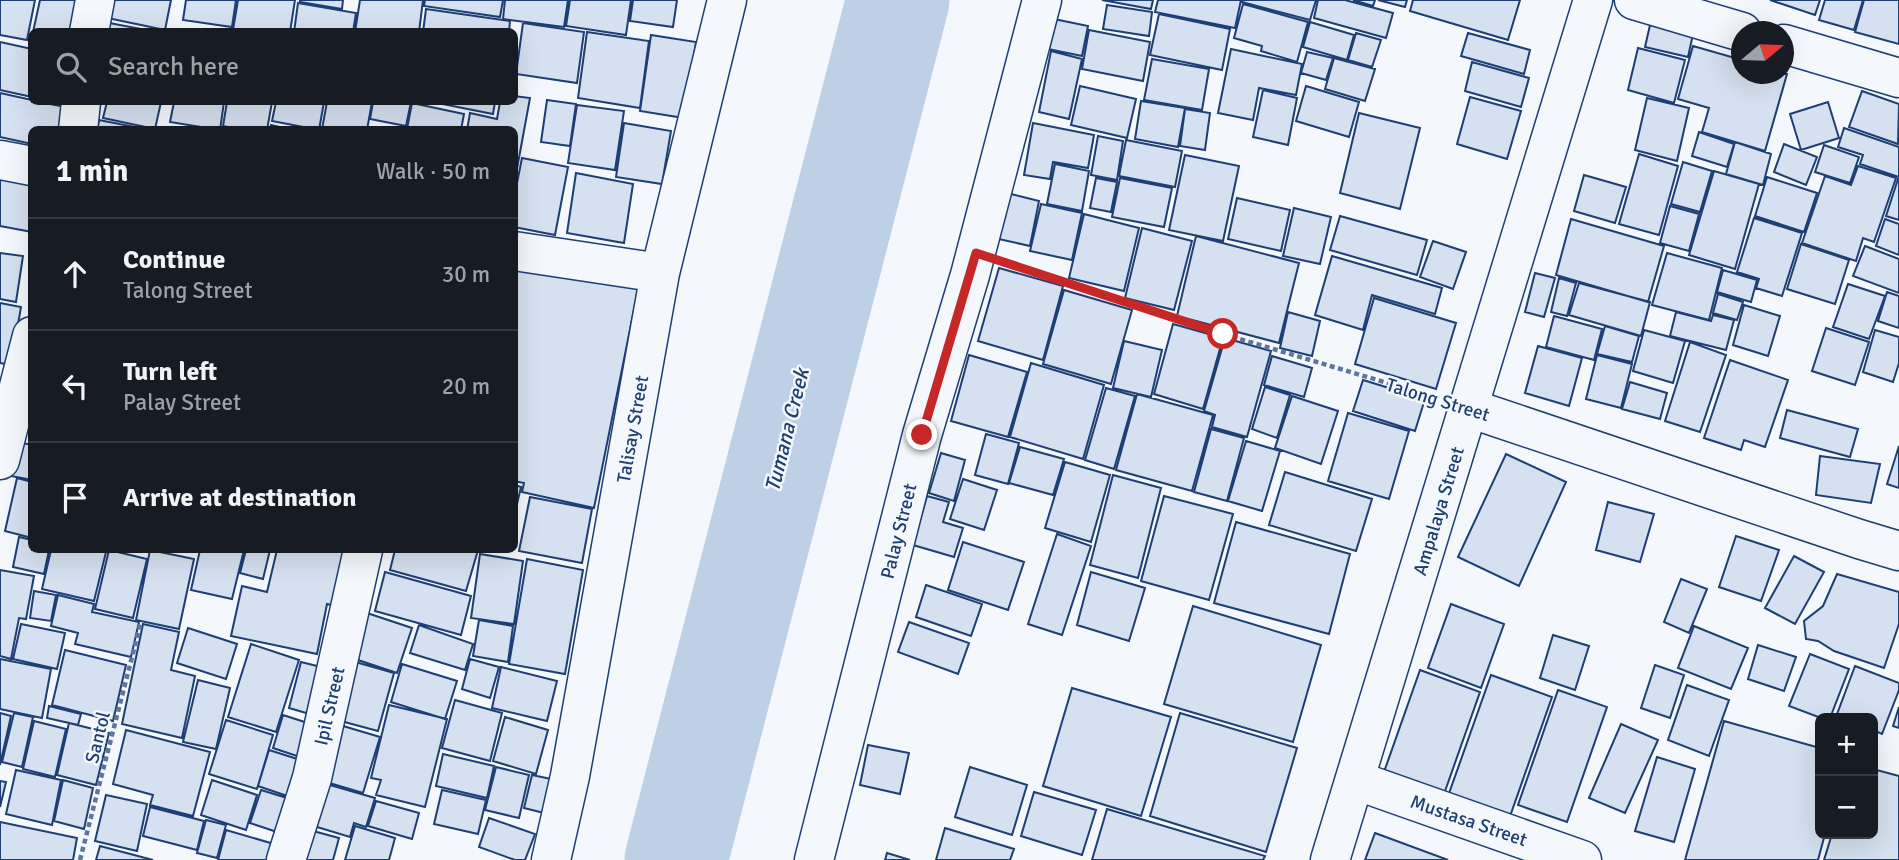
<!DOCTYPE html>
<html lang="en">
<head>
<meta charset="utf-8">
<style>
  body { margin:0; font-family:Signika,sans-serif; background:#242831; color:#f1f3f6 }
  .controls { position:absolute; right:21px; bottom:21px; display:grid; overflow:hidden; border-radius:10px; box-shadow:0 7px 28px #0002 }
  .controls button { width:63px; height:63px; display:grid; place-items:center; padding:0; border:0; border-bottom:2px solid #363941; background:#171b24; color:#f1f3f6; font:35px sans-serif }
  .compass { position:absolute; left:1731px; top:21px; width:63px; height:63px; border-radius:50%; background:#171b24; box-shadow:0 7px 28px #0002; rotate:71deg }
  .stop { position:absolute; width:21px; height:21px; margin:-16px; border:5px solid #c62828; border-radius:50%; background:#fff }
  .stop.end { background:#c62828; border-color:#fff; box-shadow:0 2px 7px #0008 }
  .list { margin:0; padding:0; list-style:none }
  h2 { display:flex; justify-content:space-between; align-items:center; height:91px; margin:0; padding:0 28px; font-size:30px }
  h2 small { font-size:23px; font-weight:400; color:#9ea1a6 }
  .list li { display:grid; grid-template-columns:46px 1fr auto; gap:21px; align-items:center; box-sizing:border-box; height:112px; padding:0 28px; border-top:2px solid #363941 }
  .list b { display:block; font-size:26px; white-space:nowrap }
  .list p { margin:0; font-size:23px; white-space:nowrap; color:#9ea1a6 }
  .list em { font-size:23px; font-style:normal; color:#9ea1a6 }
  .icon { flex:none; width:38px; height:38px; fill:none; stroke:currentColor; stroke-width:2; stroke-linecap:round; stroke-linejoin:round }
  .map { position:relative; flex:none; width:1899px; height:860px; overflow:hidden }
  .search { position:absolute; background:#171b24; box-shadow:0 7px 28px #0002; left:28px; top:28px; width:490px; height:77px; display:flex; align-items:center; gap:18px; box-sizing:border-box; padding:0 24px; border-radius:10px; color:#9ea1a6; font-size:26px }
  .panel { position:absolute; background:#171b24; box-shadow:0 7px 28px #0002; left:28px; top:126px; width:490px; height:427px; border-radius:10px }
  .map>svg:first-child { display:block }
  .lines { fill:none; stroke-linecap:round; stroke-linejoin:round }
  .river { stroke:#bed0e5; stroke-width:103 }
  .building { fill:#d5e0f0; stroke:#1d3f73; stroke-width:2 }
  .minor-casing { stroke:#1d3f73; stroke-width:41 }
  .path { stroke:#5e769c; stroke-width:4.5; stroke-dasharray:5 3.5; stroke-linecap:butt }
  .minor { stroke:#f4f7fb; stroke-width:38 }
  .route { stroke:#c62828; stroke-width:9 }
  .labels { text-anchor:middle; stroke-width:5; stroke-linejoin:round; paint-order:stroke }
  .street-label { font-size:19px; fill:#1d3f73; stroke:#f4f7fb }
  .water-label { font-size:21px; font-style:italic; fill:#1d3f73; stroke:#f4f7fb }
</style>
</head>
<body>
<div class="map">
<svg width="1899" height="860" viewBox="0 0 1899 860">
  <rect width="100%" height="100%" fill="#f4f7fb"/>
  <g class="lines">
    <path class="river" d="M 676,860 L 898,0"/>
  </g>
  <path class="building" d="M 0,0 L 35,0 L 27,40 L 0,35 Z
    M 40,0 L 83,0 L 76,32 L 33,32 Z
    M 101,0 L 171,0 L 165,30 L 98,16 Z
    M 186,0 L 236,0 L 232,27 L 183,20 Z
    M 238,0 L 295,0 L 290,32 L 233,30 Z
    M 300,0 L 343,0 L 342,9 L 300,2 Z
    M 360,0 L 423,0 L 419,32 L 355,32 Z
    M 425,0 L 503,0 L 500,17 L 424,6 Z
    M 505,0 L 568,0 L 564,27 L 503,19 Z
    M 570,0 L 631,0 L 626,35 L 566,26 Z
    M 633,0 L 677,0 L 673,27 L 630,21 Z
    M 1102,0 L 1153,0 L 1151,9 Z
    M 1158,0 L 1241,0 L 1235,28 L 1155,12 Z
    M 1242,0 L 1316,0 L 1310,20 L 1242,2 Z
    M 1318,0 L 1345,0 L 1393,13 L 1386,38 L 1314,18 Z
    M 1353,0 L 1375,0 L 1373,6 Z
    M 1378,0 L 1407,0 L 1405,7 Z
    M 1413,0 L 1520,0 L 1508,40 L 1410,11 Z
    M 1770,0 L 1820,0 L 1815,15 Z
    M 1825,0 L 1863,0 L 1854,30 L 1819,20 Z
    M 1864,0 L 1899,0 L 1899,44 L 1855,32 Z
    M 298,3 L 356,13 L 353,32 L 294,32 Z
    M 1243,4 L 1308,22 L 1297,62 L 1261,51 L 1262,46 L 1234,38 Z
    M 1107,5 L 1152,12 L 1149,36 L 1103,29 Z
    M 426,9 L 510,21 L 509,32 L 423,32 Z
    M 1159,14 L 1230,29 L 1222,70 L 1150,55 Z
    M 1054,19 L 1088,26 L 1082,56 L 1048,49 Z
    M 104,22 L 157,32 L 103,32 Z
    M 1310,22 L 1354,35 L 1347,60 L 1303,47 Z
    M 523,23 L 584,32 L 577,83 L 516,74 Z
    M 1650,25 L 1693,34 L 1688,57 L 1645,47 Z
    M 1089,30 L 1150,42 L 1143,81 L 1082,69 Z
    M 587,32 L 649,41 L 640,108 L 578,98 Z
    M 1356,33 L 1381,40 L 1372,67 L 1348,60 Z
    M 1468,33 L 1530,50 L 1524,74 L 1461,56 Z
    M 651,35 L 696,42 L 684,118 L 640,111 Z
    M 0,42 L 32,49 L 32,97 L 0,90 Z
    M 1693,46 L 1742,60 L 1742,74 L 1787,74 L 1765,151 L 1702,132 L 1709,108 L 1678,99 Z
    M 1638,48 L 1685,60 L 1674,103 L 1628,90 Z
    M 1231,49 L 1302,64 L 1296,95 L 1259,88 L 1253,120 L 1218,113 Z
    M 1051,51 L 1082,59 L 1069,119 L 1039,112 Z
    M 1307,52 L 1333,58 L 1326,80 L 1301,73 Z
    M 1334,58 L 1375,69 L 1365,101 L 1325,89 Z
    M 1152,59 L 1209,69 L 1202,110 L 1144,100 Z
    M 1472,62 L 1529,78 L 1521,107 L 1465,91 Z
    M 1080,86 L 1136,99 L 1127,138 L 1071,125 Z
    M 1306,86 L 1359,102 L 1349,137 L 1296,121 Z
    M 1263,90 L 1297,98 L 1288,145 L 1253,137 Z
    M 1862,91 L 1899,104 L 1898,144 L 1849,127 Z
    M 0,93 L 32,100 L 32,102 L 40,102 L 65,107 L 60,130 L 32,130 L 32,144 L 0,137 Z
    M 514,96 L 530,98 L 514,185 L 514,130 L 467,130 L 470,113 L 497,119 L 500,102 L 514,102 Z
    M 1470,97 L 1521,111 L 1507,159 L 1457,144 Z
    M 1647,98 L 1689,108 L 1677,161 L 1635,150 Z
    M 547,100 L 576,104 L 570,146 L 541,142 Z
    M 1141,101 L 1185,108 L 1178,147 L 1135,139 Z
    M 107,102 L 161,102 L 155,129 L 103,118 Z
    M 174,102 L 224,102 L 220,130 L 170,122 Z
    M 227,102 L 272,102 L 267,130 L 241,130 L 223,126 Z
    M 276,102 L 324,102 L 319,130 L 272,121 Z
    M 327,102 L 372,102 L 367,130 L 322,129 Z
    M 373,102 L 411,102 L 406,126 L 370,119 Z
    M 438,102 L 495,102 L 493,114 L 437,103 Z
    M 1828,102 L 1839,138 L 1801,150 L 1790,114 Z
    M 412,103 L 464,114 L 461,130 L 407,129 Z
    M 577,105 L 624,111 L 615,170 L 568,163 Z
    M 1185,109 L 1210,113 L 1205,150 L 1180,146 Z
    M 1359,113 L 1420,128 L 1400,209 L 1340,193 Z
    M 99,120 L 145,129 L 145,130 L 97,130 Z
    M 624,123 L 671,131 L 662,184 L 616,177 Z
    M 1033,123 L 1094,135 L 1088,168 L 1053,162 L 1050,179 L 1024,175 Z
    M 271,125 L 293,130 L 270,130 Z
    M 1844,128 L 1899,147 L 1899,177 L 1860,164 L 1863,155 L 1838,147 Z
    M 1699,132 L 1734,144 L 1727,167 L 1692,156 Z
    M 1098,136 L 1123,141 L 1117,180 L 1091,175 Z
    M 1126,140 L 1182,151 L 1175,187 L 1119,176 Z
    M 1735,142 L 1771,154 L 1763,185 L 1726,174 Z
    M 1784,144 L 1817,157 L 1806,185 L 1774,172 Z
    M 1824,145 L 1859,157 L 1850,183 L 1815,172 Z
    M 1639,154 L 1678,166 L 1659,235 L 1619,224 Z
    M 1185,155 L 1239,166 L 1223,241 L 1169,230 Z
    M 522,158 L 568,167 L 555,235 L 514,227 L 514,198 Z
    M 1683,162 L 1712,171 L 1700,212 L 1671,204 Z
    M 1055,164 L 1089,171 L 1082,211 L 1047,204 Z
    M 1858,166 L 1896,178 L 1874,242 L 1863,238 L 1856,261 L 1802,243 L 1825,176 L 1851,185 Z
    M 1714,171 L 1759,184 L 1735,269 L 1689,255 Z
    M 576,173 L 633,184 L 624,243 L 567,233 Z
    M 1584,175 L 1626,187 L 1615,223 L 1574,211 Z
    M 1767,177 L 1817,193 L 1804,232 L 1755,216 Z
    M 0,178 L 32,183 L 32,232 L 0,226 Z
    M 1096,178 L 1117,182 L 1111,212 L 1090,208 Z
    M 1120,178 L 1172,188 L 1164,227 L 1112,217 Z
    M 1898,179 L 1899,179 L 1899,220 L 1886,216 Z
    M 995,190 L 1039,201 L 1030,246 L 985,236 Z
    M 1237,198 L 1290,210 L 1281,251 L 1228,239 Z
    M 1041,204 L 1082,213 L 1072,260 L 1030,251 Z
    M 1670,206 L 1699,214 L 1689,251 L 1660,243 Z
    M 1294,208 L 1331,217 L 1320,264 L 1283,256 Z
    M 1084,214 L 1139,228 L 1124,291 L 1069,278 Z
    M 1340,216 L 1427,240 L 1417,275 L 1330,250 Z
    M 1754,218 L 1802,233 L 1782,296 L 1756,288 L 1759,279 L 1737,272 Z
    M 1571,219 L 1664,246 L 1648,302 L 1556,275 Z
    M 1885,219 L 1899,224 L 1899,255 L 1876,246 Z
    M 1142,228 L 1192,241 L 1174,310 L 1125,298 Z
    M 1196,236 L 1299,263 L 1279,343 L 1177,316 Z
    M 1433,241 L 1466,252 L 1453,289 L 1420,277 Z
    M 1801,244 L 1849,260 L 1835,304 L 1787,289 Z
    M 1865,246 L 1899,259 L 1899,293 L 1853,276 Z
    M 0,253 L 23,256 L 16,302 L 0,299 Z
    M 1667,253 L 1722,268 L 1709,320 L 1652,305 Z
    M 514,254 L 640,280 L 594,508 L 522,492 L 524,483 L 514,481 Z
    M 1332,256 L 1442,288 L 1435,314 L 1372,295 L 1363,330 L 1315,315 Z
    M 999,268 L 1063,286 L 1043,360 L 978,341 Z
    M 1723,270 L 1757,280 L 1751,302 L 1717,292 Z
    M 1535,273 L 1555,278 L 1544,317 L 1525,312 Z
    M 1559,278 L 1576,283 L 1567,316 L 1551,312 Z
    M 1579,283 L 1650,302 L 1641,336 L 1569,315 Z
    M 1848,284 L 1885,296 L 1869,339 L 1833,327 Z
    M 1064,290 L 1132,310 L 1111,384 L 1043,364 Z
    M 1887,292 L 1899,296 L 1899,328 L 1878,321 Z
    M 1718,294 L 1743,302 L 1737,320 L 1713,313 Z
    M 1374,298 L 1456,323 L 1436,389 L 1355,364 Z
    M 0,303 L 21,307 L 11,365 L 0,363 Z
    M 1744,305 L 1780,316 L 1768,356 L 1733,345 Z
    M 1288,312 L 1320,321 L 1312,356 L 1280,348 Z
    M 1676,312 L 1711,321 L 1713,315 L 1734,320 L 1726,350 L 1670,336 Z
    M 1554,316 L 1602,329 L 1594,360 L 1546,347 Z
    M 1173,324 L 1223,338 L 1203,409 L 1154,394 Z
    M 1605,326 L 1639,336 L 1632,362 L 1597,354 Z
    M 1826,328 L 1869,342 L 1855,385 L 1812,371 Z
    M 1644,330 L 1685,341 L 1673,383 L 1633,371 Z
    M 1875,330 L 1899,337 L 1899,363 L 1893,382 L 1863,372 Z
    M 1225,338 L 1271,351 L 1247,437 L 1212,427 L 1215,415 L 1204,411 Z
    M 1124,341 L 1162,350 L 1151,397 L 1113,388 Z
    M 1690,342 L 1726,355 L 1700,432 L 1665,421 Z
    M 1538,346 L 1582,358 L 1569,406 L 1525,393 Z
    M 969,355 L 1027,372 L 1008,437 L 951,421 Z
    M 1597,355 L 1632,364 L 1621,408 L 1586,399 Z
    M 1272,356 L 1312,368 L 1304,397 L 1264,385 Z
    M 1730,360 L 1788,380 L 1765,447 L 1744,440 L 1741,450 L 1704,438 Z
    M 1031,363 L 1104,385 L 1083,459 L 1010,437 Z
    M 1363,380 L 1425,399 L 1415,431 L 1353,411 Z
    M 1630,382 L 1667,393 L 1660,419 L 1622,409 Z
    M 1265,387 L 1290,395 L 1277,438 L 1252,429 Z
    M 1106,388 L 1135,396 L 1114,469 L 1085,460 Z
    M 1137,394 L 1213,415 L 1192,491 L 1116,470 Z
    M 1292,396 L 1338,411 L 1321,464 L 1275,448 Z
    M 1787,410 L 1858,429 L 1850,457 L 1780,438 Z
    M 1348,413 L 1409,431 L 1389,499 L 1328,481 Z
    M 1211,429 L 1244,438 L 1227,501 L 1194,492 Z
    M 986,434 L 1019,443 L 1008,484 L 975,475 Z
    M 14,441 L 32,445 L 32,480 L 6,475 Z
    M 1246,441 L 1280,451 L 1262,511 L 1228,501 Z
    M 1899,446 L 1899,488 L 1887,484 Z
    M 1020,447 L 1064,459 L 1053,495 L 1009,483 Z
    M 941,453 L 965,460 L 954,501 L 929,493 Z
    M 1506,454 L 1566,482 L 1519,586 L 1458,557 Z
    M 1820,456 L 1880,464 L 1871,503 L 1816,495 Z
    M 1065,462 L 1110,475 L 1091,542 L 1045,528 Z
    M 1285,472 L 1372,499 L 1356,551 L 1269,525 Z
    M 1113,475 L 1161,488 L 1138,578 L 1090,565 Z
    M 17,478 L 32,482 L 32,538 L 5,531 Z
    M 963,479 L 997,490 L 984,530 L 950,519 Z
    M 514,485 L 521,487 L 514,517 Z
    M 927,496 L 949,502 L 943,522 L 963,528 L 954,557 L 913,545 Z
    M 1164,496 L 1233,514 L 1209,600 L 1141,581 Z
    M 530,497 L 592,509 L 582,563 L 519,551 Z
    M 1608,502 L 1654,514 L 1640,562 L 1596,550 Z
    M 1236,522 L 1350,554 L 1329,634 L 1214,603 Z
    M 1057,534 L 1091,546 L 1062,635 L 1028,624 Z
    M 1736,536 L 1779,550 L 1761,601 L 1719,587 Z
    M 19,537 L 32,540 L 32,550 L 49,550 L 44,574 L 13,567 Z
    M 963,542 L 1024,562 L 1008,610 L 948,590 Z
    M 51,550 L 92,550 L 106,552 L 94,601 L 42,589 Z
    M 109,550 L 147,559 L 133,618 L 95,609 Z
    M 150,550 L 194,559 L 179,629 L 136,620 Z
    M 200,550 L 244,550 L 232,599 L 191,590 Z
    M 246,550 L 270,550 L 263,579 L 240,573 Z
    M 277,550 L 357,550 L 344,608 L 327,604 L 317,654 L 231,636 L 242,586 L 267,592 Z
    M 395,550 L 478,550 L 466,591 L 390,570 Z
    M 480,554 L 523,561 L 514,624 L 471,618 Z
    M 1794,556 L 1824,572 L 1795,624 L 1765,608 Z
    M 527,559 L 583,570 L 565,674 L 509,664 Z
    M 0,570 L 34,576 L 26,619 L 19,618 L 11,659 L 0,656 Z
    M 385,572 L 471,596 L 461,635 L 375,611 Z
    M 1091,572 L 1145,588 L 1129,641 L 1077,625 Z
    M 1837,574 L 1899,592 L 1899,624 L 1884,668 L 1834,651 L 1818,641 L 1806,639 L 1804,621 L 1823,606 Z
    M 1681,579 L 1707,589 L 1689,633 L 1664,622 Z
    M 926,585 L 982,604 L 971,636 L 916,617 Z
    M 34,591 L 56,595 L 51,621 L 30,618 Z
    M 58,595 L 94,604 L 92,612 L 139,622 L 131,657 L 75,644 L 78,633 L 51,626 Z
    M 1451,604 L 1504,624 L 1481,688 L 1428,668 Z
    M 1193,606 L 1321,645 L 1293,742 L 1164,704 Z
    M 367,613 L 412,628 L 397,673 L 352,658 Z
    M 479,620 L 513,626 L 508,662 L 473,656 Z
    M 909,622 L 969,643 L 958,674 L 898,652 Z
    M 21,624 L 65,633 L 57,669 L 13,659 Z
    M 143,624 L 179,632 L 171,670 L 195,676 L 182,738 L 122,724 Z
    M 419,625 L 473,644 L 465,670 L 410,653 Z
    M 1694,626 L 1748,648 L 1731,689 L 1678,668 Z
    M 188,628 L 237,644 L 226,679 L 177,663 Z
    M 1553,635 L 1589,646 L 1575,690 L 1540,678 Z
    M 251,644 L 299,660 L 276,732 L 228,717 Z
    M 1758,645 L 1796,657 L 1784,691 L 1748,679 Z
    M 65,650 L 126,665 L 113,721 L 52,705 Z
    M 1810,654 L 1849,669 L 1830,718 L 1821,718 L 1789,706 Z
    M 0,659 L 51,669 L 42,718 L 0,709 Z
    M 470,659 L 499,667 L 490,698 L 462,689 Z
    M 352,661 L 394,673 L 378,731 L 337,720 Z
    M 301,662 L 333,670 L 320,717 L 289,708 Z
    M 402,664 L 457,681 L 445,719 L 391,702 Z
    M 1655,665 L 1684,675 L 1670,718 L 1641,708 Z
    M 1855,666 L 1899,683 L 1899,690 L 1882,734 L 1873,730 L 1873,718 L 1841,718 L 1836,717 Z
    M 501,667 L 557,681 L 547,721 L 492,708 Z
    M 1420,670 L 1480,692 L 1444,794 L 1384,772 Z
    M 1491,675 L 1552,697 L 1508,822 L 1447,799 Z
    M 198,680 L 230,688 L 216,749 L 183,742 Z
    M 1687,685 L 1729,700 L 1709,756 L 1668,740 Z
    M 1072,688 L 1171,717 L 1141,816 L 1043,786 Z
    M 1558,690 L 1607,707 L 1567,822 L 1518,805 Z
    M 455,700 L 502,713 L 490,761 L 442,748 Z
    M 389,705 L 447,719 L 425,807 L 376,795 L 381,780 L 371,778 Z
    M 49,706 L 81,714 L 78,725 L 47,718 Z
    M 1899,707 L 1899,728 L 1893,726 Z
    M 0,713 L 11,716 L 0,765 Z
    M 14,713 L 33,717 L 22,767 L 2,762 Z
    M 1180,713 L 1297,748 L 1266,852 L 1150,816 Z
    M 283,715 L 320,727 L 309,760 L 273,748 Z
    M 505,717 L 548,730 L 536,774 L 493,761 Z
    M 226,720 L 273,735 L 257,789 L 209,774 Z
    M 34,721 L 66,729 L 55,777 L 23,769 Z
    M 1724,721 L 1820,748 L 1820,834 L 1825,834 L 1818,860 L 1685,860 Z
    M 69,723 L 109,733 L 96,785 L 57,775 Z
    M 333,723 L 380,737 L 363,793 L 316,779 Z
    M 1621,724 L 1658,740 L 1625,813 L 1589,798 Z
    M 126,730 L 210,752 L 193,816 L 150,805 L 153,795 L 113,784 Z
    M 868,745 L 909,753 L 900,794 L 860,785 Z
    M 269,750 L 310,763 L 299,800 L 258,786 Z
    M 443,754 L 494,766 L 487,798 L 436,786 Z
    M 1657,757 L 1695,769 L 1674,842 L 1635,831 Z
    M 496,767 L 529,775 L 519,818 L 485,810 Z
    M 970,767 L 1027,785 L 1012,835 L 955,817 Z
    M 1873,769 L 1899,776 L 1899,860 L 1824,860 L 1832,834 L 1873,834 Z
    M 16,770 L 61,780 L 52,825 L 6,814 Z
    M 532,775 L 556,780 L 548,814 L 524,808 Z
    M 63,780 L 93,788 L 84,829 L 54,821 Z
    M 212,780 L 257,795 L 246,830 L 201,815 Z
    M 0,781 L 6,782 L 0,807 Z
    M 316,781 L 375,798 L 366,827 L 354,823 L 350,837 L 304,823 Z
    M 261,790 L 300,802 L 289,836 L 250,823 Z
    M 442,790 L 486,800 L 478,834 L 434,824 Z
    M 1034,792 L 1096,810 L 1082,855 L 1021,836 Z
    M 106,795 L 147,804 L 137,851 L 95,841 Z
    M 376,801 L 419,813 L 412,839 L 368,826 Z
    M 150,807 L 204,821 L 197,850 L 143,836 Z
    M 1107,809 L 1265,856 L 1263,860 L 1092,860 Z
    M 489,818 L 535,834 L 525,860 L 515,860 L 479,847 Z
    M 206,820 L 226,825 L 217,858 L 197,853 Z
    M 0,822 L 77,838 L 73,860 L 0,860 Z
    M 355,826 L 395,838 L 389,860 L 345,860 Z
    M 302,828 L 339,838 L 333,860 L 297,860 Z
    M 945,828 L 1014,849 L 1010,860 L 936,860 Z
    M 226,830 L 274,844 L 269,860 L 218,860 Z
    M 1375,833 L 1448,860 L 1365,860 Z
    M 100,846 L 153,860 L 96,860 Z
    M 887,853 L 910,860 L 885,860 Z"/>
  <g class="lines">
    <g class="minor-casing">
      <path id="minor" d="M 1634,0 L 1742,32
        M 89,32 L 95,0
        M 1784,44 L 1899,78
        M 78,130 L 81,102
        M 0,160 L 32,166
        M 514,251 L 660,273
        M 1469,408 L 1859,539 L 1899,551
        M 0,460 L 32,336
        M 1355,780 L 1582,860
        M 286,860 L 312,778 L 363,550
        M 551,860 L 570,776 L 660,273 L 727,0
        M 814,860 L 922,435 L 970,275 L 1042,0
        M 1330,860 L 1593,0"/>
    </g>
    <path class="path" d="M 1022,268 L 1223,334 L 1421,393
      M 80,860 L 141,622"/>
    <use href="#minor" class="minor"/>
  </g>
  <g class="lines">
    <path class="route" d="M 922,435 L 976,253 L 1223,334"/>
  </g>
  <g class="labels">
    <g class="street-label">
      <text transform="translate(1438 399) rotate(17)" y="7">Talong Street</text>
      <text transform="translate(632 429) rotate(-80)" y="7">Talisay Street</text>
      <text transform="translate(1438 511) rotate(-73)" y="7">Ampalaya Street</text>
      <text transform="translate(898 531) rotate(-76)" y="7">Palay Street</text>
      <text transform="translate(329 706) rotate(-77)" y="7">Ipil Street</text>
      <text transform="translate(97 737) rotate(-76)" y="7">Santol</text>
      <text transform="translate(1469 820) rotate(19)" y="7">Mustasa Street</text>
    </g>
    <g class="water-label">
      <text transform="translate(787 430) rotate(-76)" y="7">Tumana Creek</text>
    </g>
  </g>
</svg>
<div class="controls">
<button>+</button>
<button>−</button>
</div>
<svg class="compass" viewBox="-18 -18 36 36"><path d="M0-13l5 13h-10z" fill="#e53935"/><path d="M0 13l5-13h-10z" fill="#9ea1a6"/></svg>
<div class="stop" style="left:1223px;top:334px"></div>
<div class="stop end" style="left:922px;top:435px"></div>
<div class="search"><svg class="icon" aria-label="search" viewBox="0 0 24 24"><circle cx="10" cy="10" r="6"/><path d="M15 15l6 6"/></svg>Search here</div>
<section class="panel">
<h2>1 min<small>Walk · 50 m</small></h2>
<ul class="list">
<li><svg class="icon" aria-label="ahead" viewBox="0 0 24 24"><path d="M12 20V5M6 11l6-6 6 6"/></svg><div><b>Continue</b><p>Talong Street</p></div><em>30 m</em></li>
<li><svg class="icon" aria-label="left" viewBox="0 0 24 24"><path d="M17 20v-9H6M10 6l-5 5 5 5"/></svg><div><b>Turn left</b><p>Palay Street</p></div><em>20 m</em></li>
<li><svg class="icon" aria-label="arrive" viewBox="0 0 24 24"><path d="M6 21V4h12l-3 4 3 4H6"/></svg><div><b>Arrive at destination</b></div></li>
</ul>
</section>
</div>
</body>
</html>
